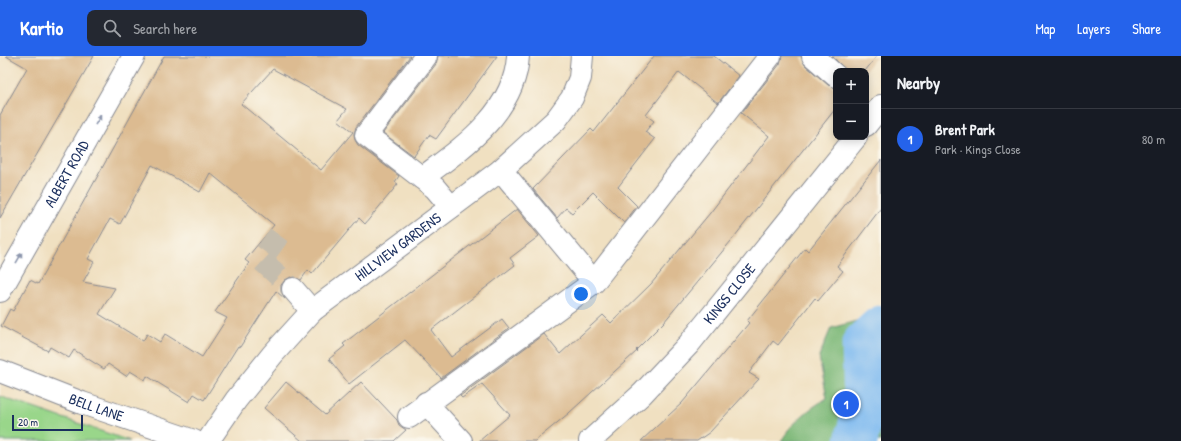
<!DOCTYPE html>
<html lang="en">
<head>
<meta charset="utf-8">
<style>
  body { margin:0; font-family:"Patrick Hand",sans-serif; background:#242831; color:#f1f3f6 }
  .controls { position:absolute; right:12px; top:12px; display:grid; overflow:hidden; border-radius:8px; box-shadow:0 2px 10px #0003 }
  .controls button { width:36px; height:36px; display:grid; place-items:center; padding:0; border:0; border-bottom:1px solid #363941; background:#171b24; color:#f1f3f6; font:20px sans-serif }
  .scale { position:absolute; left:12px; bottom:10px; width:71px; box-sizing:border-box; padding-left:4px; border:2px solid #1b2f5e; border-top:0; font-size:11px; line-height:14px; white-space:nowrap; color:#1b2f5e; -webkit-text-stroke:3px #fbf7ec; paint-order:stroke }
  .you { position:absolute; left:581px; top:238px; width:14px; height:14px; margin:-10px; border:3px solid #fff; border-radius:50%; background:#1a73e8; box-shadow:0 0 0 6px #1a73e833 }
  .badge { display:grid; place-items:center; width:26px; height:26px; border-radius:50%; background:#2563eb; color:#fff; font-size:13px; font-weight:700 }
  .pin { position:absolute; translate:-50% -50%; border:2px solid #fff; box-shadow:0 1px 4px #0006 }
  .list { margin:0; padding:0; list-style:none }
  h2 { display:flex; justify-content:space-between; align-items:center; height:52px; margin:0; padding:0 16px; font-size:17px }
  h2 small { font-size:13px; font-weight:400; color:#9ea1a6 }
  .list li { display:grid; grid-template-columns:26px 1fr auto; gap:12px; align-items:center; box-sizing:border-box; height:60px; padding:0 16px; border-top:1px solid #363941 }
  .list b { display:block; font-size:15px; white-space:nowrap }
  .list p { margin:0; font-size:13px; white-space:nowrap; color:#9ea1a6 }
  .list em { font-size:13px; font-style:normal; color:#9ea1a6 }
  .icon { flex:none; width:22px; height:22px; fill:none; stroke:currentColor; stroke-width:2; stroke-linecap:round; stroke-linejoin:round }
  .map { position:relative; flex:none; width:881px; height:385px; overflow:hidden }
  header { display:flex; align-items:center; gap:24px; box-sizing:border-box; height:56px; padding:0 20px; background:#2563eb; color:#fff }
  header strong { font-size:19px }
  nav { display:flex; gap:22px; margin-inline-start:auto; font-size:14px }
  .search { width:280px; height:36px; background:#242831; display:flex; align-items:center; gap:10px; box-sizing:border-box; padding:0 14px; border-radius:8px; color:#9ea1a6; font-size:15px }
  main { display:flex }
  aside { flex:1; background:#171b24 }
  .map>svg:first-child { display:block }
  .green { fill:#99d68a; stroke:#5a8274 }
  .forest { fill:#7ab776; stroke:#4a736a }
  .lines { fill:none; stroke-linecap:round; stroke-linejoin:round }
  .river { stroke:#7ebaf0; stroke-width:43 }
  .building { fill:#dcbb91; fill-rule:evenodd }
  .minor-tunnel { stroke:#c5bdad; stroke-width:22; stroke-dasharray:22 11; stroke-linecap:butt }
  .minor-casing { stroke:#868890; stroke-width:24 }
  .minor { stroke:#fff; stroke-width:22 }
  .oneway { fill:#8d97ae }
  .labels { text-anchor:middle; stroke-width:3; stroke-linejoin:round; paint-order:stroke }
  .street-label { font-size:15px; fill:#1b2f5e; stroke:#fbf7ec }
</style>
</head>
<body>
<header>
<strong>Kartio</strong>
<div class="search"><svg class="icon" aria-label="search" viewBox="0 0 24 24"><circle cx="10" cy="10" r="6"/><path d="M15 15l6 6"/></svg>Search here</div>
<nav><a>Map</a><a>Layers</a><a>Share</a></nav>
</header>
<main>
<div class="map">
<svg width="881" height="385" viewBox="0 0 881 385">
  <rect width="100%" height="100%" fill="#fbf7ec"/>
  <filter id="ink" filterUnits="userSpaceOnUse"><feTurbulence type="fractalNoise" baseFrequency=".025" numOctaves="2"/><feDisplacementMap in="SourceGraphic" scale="8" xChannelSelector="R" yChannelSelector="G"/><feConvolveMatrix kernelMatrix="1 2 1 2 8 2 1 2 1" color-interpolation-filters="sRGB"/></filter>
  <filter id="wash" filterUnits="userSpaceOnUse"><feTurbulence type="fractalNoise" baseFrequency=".012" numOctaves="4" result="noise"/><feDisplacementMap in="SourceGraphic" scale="16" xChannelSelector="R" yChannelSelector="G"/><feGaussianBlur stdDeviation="0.9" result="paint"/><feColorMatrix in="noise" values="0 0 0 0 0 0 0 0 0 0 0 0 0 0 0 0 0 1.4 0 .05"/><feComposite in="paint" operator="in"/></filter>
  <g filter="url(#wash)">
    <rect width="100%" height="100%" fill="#f0e0c1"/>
    <path class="green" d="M 0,340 L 10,344 L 130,385 L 0,385 Z"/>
    <path class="forest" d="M 881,258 L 881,385 L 781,385 C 795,364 806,355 827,342 L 819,301 L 831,272 Z"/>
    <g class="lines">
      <path class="river" d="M 856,385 L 865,346 L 863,288 L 881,271"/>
    </g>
    <g id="blocks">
      <path class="building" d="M 6,0 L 94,0 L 0,162 L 0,59 L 27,12 Z
        M 164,0 L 410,0 L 356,71 L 354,78 L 355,84 L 358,89 L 399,120 L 395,126 L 398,128 L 365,168 L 359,162 L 312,218 L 308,214 L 301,224 L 291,221 L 285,224 L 281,229 L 281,235 L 285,243 L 276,235 L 240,291 L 238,290 L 204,344 L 194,338 L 189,346 L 147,320 L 145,324 L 130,315 L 126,320 L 108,308 L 104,313 L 74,294 L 69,302 L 50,291 L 48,295 L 1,270 L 10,253 L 13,255 L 30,224 L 38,228 ZM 273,13 L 347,53 L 338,64 L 353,76 L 321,114 L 241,48 ZM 152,109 L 200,136 L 210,117 L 274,169 L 245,204 L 249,207 L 215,256 L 227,262 L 202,301 L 165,278 L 160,286 L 147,278 L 143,285 L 99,258 L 115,232 L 83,226 L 94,206 L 88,203 L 110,163 L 120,168 Z
        M 438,0 L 497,0 L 436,83 L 429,79 L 414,100 L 383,77 L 436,8 Z
        M 654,0 L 714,0 L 739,20 L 718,47 L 679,16 L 646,59 L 654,65 L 645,76 L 655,83 L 618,131 L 637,150 L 624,167 L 593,136 L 572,157 L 566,152 L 557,162 L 533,133 L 591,73 L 594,76 Z
        M 782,0 L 801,0 L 805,9 L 828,29 L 836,32 L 836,52 L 731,185 L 664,266 L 636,294 L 637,295 L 569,357 L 535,385 L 479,385 L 510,359 L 482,328 L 462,342 L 460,340 L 544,278 L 560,298 L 603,259 L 611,267 L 651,228 L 710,157 L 769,80 L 741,57 L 780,8 Z
        M 832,0 L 877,0 L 865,15 L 847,15 Z
        M 881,104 L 881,152 L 837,210 L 843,215 L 818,245 L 815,242 L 778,289 L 773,285 L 749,317 L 759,323 L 710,376 L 697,385 L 641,385 L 682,347 L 749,267 L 747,265 L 805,192 L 808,195 Z
        M 517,153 L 539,180 L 510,202 L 515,209 L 431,274 L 451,301 L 502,263 L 509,272 L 441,322 L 405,284 L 349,328 L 329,303 L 345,290 L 343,288 Z
        M 286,326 L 325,359 L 361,326 L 397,364 L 399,369 L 406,374 L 394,385 L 302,385 L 264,352 Z"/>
    </g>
  </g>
  <g filter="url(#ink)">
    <use href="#blocks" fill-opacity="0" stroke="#868890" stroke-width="1"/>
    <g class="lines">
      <path class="minor-tunnel" d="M 279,179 L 261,204 L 293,233"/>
      <g class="minor-casing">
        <g id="minor">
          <path d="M 813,0 L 836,20"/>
          <path d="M 866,69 L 881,50"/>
          <path d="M 501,114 L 594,226"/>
          <path d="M 422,122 L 366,79 L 426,0"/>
          <path d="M 451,151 L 435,132 L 422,122 C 462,92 515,56 518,0"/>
          <path d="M 293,233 L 312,255"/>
          <path id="s1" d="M 0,235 L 134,0"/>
          <path id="s2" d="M 0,315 L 82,347 L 194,385"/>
          <path d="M 426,347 L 461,385"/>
          <path d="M 409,361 L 594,226 L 770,0"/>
          <path id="s3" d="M 208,385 L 236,344 L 273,298 L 312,255 L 501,114 L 556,64 L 572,42 L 580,22 L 582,0"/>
          <path id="s4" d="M 590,385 L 642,338 L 689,288 L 856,81"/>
        </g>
      </g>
      <use href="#minor" class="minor"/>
    </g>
    <defs><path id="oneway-solid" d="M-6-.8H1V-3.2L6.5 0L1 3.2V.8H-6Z"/></defs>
    <g class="oneway">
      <use href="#oneway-solid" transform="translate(98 64) rotate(-60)"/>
      <use href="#oneway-solid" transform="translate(19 202) rotate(-60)"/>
    </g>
  </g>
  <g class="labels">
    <g class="street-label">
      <text dy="5" stroke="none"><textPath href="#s1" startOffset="135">ALBERT ROAD</textPath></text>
      <text dy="5" stroke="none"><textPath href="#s3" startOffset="274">HILLVIEW GARDENS</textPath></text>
      <text dy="5" stroke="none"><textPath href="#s4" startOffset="203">KINGS CLOSE</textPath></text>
      <text dy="5" stroke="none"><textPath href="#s2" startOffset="103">BELL LANE</textPath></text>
    </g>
  </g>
</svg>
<div class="controls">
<button>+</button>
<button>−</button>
</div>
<div class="scale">20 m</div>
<div class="you"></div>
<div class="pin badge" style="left:846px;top:348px">1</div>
</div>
<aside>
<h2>Nearby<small></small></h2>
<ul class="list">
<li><span class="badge">1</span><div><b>Brent Park</b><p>Park · Kings Close</p></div><em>80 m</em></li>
</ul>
</aside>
</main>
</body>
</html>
